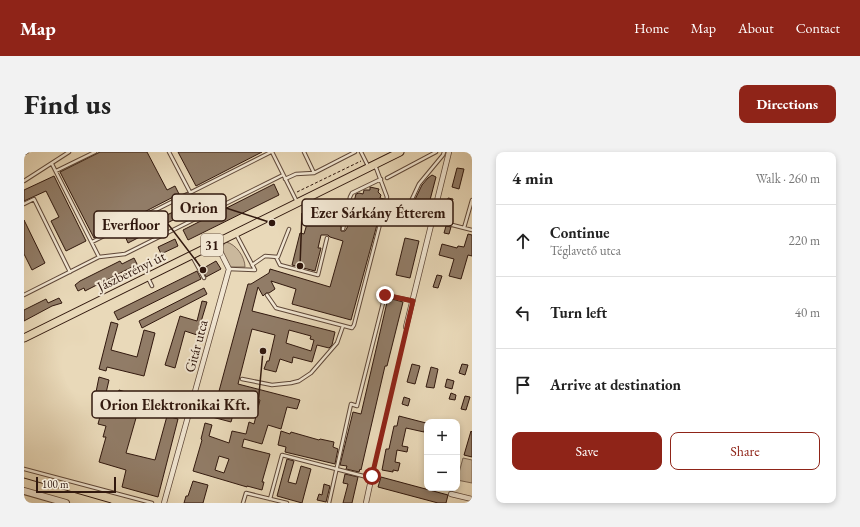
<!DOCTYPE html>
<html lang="en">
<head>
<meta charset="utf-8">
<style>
  body { margin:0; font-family:"EB Garamond",serif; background:#f2f2f2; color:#222 }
  .controls { position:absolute; right:12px; bottom:12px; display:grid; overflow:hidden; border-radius:8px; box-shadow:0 2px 6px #0003 }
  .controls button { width:36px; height:36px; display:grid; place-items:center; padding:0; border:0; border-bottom:1px solid #e0e0e0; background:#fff; color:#222; font:20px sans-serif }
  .scale { position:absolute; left:12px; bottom:10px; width:80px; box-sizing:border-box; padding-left:4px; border:2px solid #31180e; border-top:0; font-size:11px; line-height:14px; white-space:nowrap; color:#31180e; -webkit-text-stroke:3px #f1e6d2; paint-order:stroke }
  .stop { position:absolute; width:12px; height:12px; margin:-9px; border:3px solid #8f2418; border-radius:50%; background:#fff }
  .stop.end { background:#8f2418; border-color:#fff; box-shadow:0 1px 4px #0008 }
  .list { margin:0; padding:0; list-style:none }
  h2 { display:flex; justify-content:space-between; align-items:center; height:52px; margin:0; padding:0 16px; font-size:17px }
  h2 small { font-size:13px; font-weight:400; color:#767676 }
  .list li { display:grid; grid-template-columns:26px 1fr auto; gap:12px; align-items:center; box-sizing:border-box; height:72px; padding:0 16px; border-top:1px solid #e0e0e0 }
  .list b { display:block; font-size:15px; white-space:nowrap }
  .list p { margin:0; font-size:13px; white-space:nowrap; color:#767676 }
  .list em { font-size:13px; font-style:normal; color:#767676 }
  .actions { display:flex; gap:8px; padding:12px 16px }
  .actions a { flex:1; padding:9px 0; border:1px solid #8f2418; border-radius:8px; text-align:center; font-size:14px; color:#8f2418 }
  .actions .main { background:#8f2418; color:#fff }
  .icon { flex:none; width:22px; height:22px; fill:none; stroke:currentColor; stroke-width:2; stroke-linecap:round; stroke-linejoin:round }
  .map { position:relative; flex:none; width:448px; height:351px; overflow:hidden; border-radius:8px }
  header { display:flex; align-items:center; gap:24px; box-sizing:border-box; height:56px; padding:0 20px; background:#8f2418; color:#fff }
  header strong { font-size:19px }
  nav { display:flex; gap:22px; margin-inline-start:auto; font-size:14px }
  .intro { display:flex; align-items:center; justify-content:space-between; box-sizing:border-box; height:96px; padding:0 24px }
  h1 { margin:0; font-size:28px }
  .button { padding:10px 18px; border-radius:8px; background:#8f2418; color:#fff; font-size:14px; font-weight:700 }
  main { display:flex; gap:24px; padding:0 24px }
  aside { flex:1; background:#fff; border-radius:8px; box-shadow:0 2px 6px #0003 }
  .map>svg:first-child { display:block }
  .green { fill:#cab89c; stroke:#7e6855 }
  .building { fill:#917c67; stroke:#31180e; fill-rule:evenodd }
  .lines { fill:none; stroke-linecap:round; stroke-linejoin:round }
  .service-casing { stroke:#5f4839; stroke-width:4.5 }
  .minor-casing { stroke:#5f4839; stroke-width:6 }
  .tertiary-casing { stroke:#5f4839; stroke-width:8 }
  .primary-casing { stroke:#31180e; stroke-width:9 }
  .path { stroke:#31180e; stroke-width:1; stroke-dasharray:3 2; stroke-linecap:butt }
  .service { stroke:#f1e6d2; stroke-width:2.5 }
  .minor { stroke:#f1e6d2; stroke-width:4.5 }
  .tertiary { stroke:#f1e6d2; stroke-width:6 }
  .primary { stroke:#e9d9b9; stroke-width:7 }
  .tram { stroke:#31180e; stroke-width:1 }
  .rail { stroke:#31180e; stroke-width:1.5; stroke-dasharray:7 7; stroke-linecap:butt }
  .route { stroke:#8f2418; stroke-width:5 }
  .labels { text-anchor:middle; stroke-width:4; stroke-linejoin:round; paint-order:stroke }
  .shield { fill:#f1e6d2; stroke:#6b5649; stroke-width:1 }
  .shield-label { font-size:13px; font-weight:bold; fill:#31180e }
  .street-label { font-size:14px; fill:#31180e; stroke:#f1e6d2 }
  .leader { fill:none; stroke:#31180e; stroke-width:1.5 }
  .callout-dot { fill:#31180e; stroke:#f1e6d2; stroke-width:1.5 }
  .callout { fill:#f1e6d2; stroke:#31180e; stroke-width:1.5 }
  .callout-label { font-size:15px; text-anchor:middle; font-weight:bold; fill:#31180e }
</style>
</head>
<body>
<header>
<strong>Map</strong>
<nav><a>Home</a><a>Map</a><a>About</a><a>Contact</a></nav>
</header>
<div class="intro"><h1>Find us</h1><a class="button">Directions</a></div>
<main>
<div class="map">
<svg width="448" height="351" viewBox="0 0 448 351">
  <rect width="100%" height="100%" fill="#e9d9b9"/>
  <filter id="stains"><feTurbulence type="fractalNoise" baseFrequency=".005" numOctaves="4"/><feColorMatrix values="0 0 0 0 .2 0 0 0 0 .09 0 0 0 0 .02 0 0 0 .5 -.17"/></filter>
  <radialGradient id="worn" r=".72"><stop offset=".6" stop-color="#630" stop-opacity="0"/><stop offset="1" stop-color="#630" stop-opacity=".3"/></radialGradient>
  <path class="green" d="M 202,90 C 212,92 221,105 221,115 L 205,115 C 200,105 193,99 202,90 Z
    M 439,306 L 448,308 L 448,331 L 433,328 Z"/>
  <path class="building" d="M 76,0 L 123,0 L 143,38 L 151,34 L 155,42 L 70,86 L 36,20 Z
    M 154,0 L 238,0 L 172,34 Z
    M 433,16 L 440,17 L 435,37 L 428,35 Z
    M 408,23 L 412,25 L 400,71 L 382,66 L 398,33 L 404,26 Z
    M 30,24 L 62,89 L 42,99 L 27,69 L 35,65 L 22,39 L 0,49 L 0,38 Z
    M 250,32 L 255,43 L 164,88 L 159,78 Z
    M 346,35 L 355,37 L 354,40 L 357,43 L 356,46 L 360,47 L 327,168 L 268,152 L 272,137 L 247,129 L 251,137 L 245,141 L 242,141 L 239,144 L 234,135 L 228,159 L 311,180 L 308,193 L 305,196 L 293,193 L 288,210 L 269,205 L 268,211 L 256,207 L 252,220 L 240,217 L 243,209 L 245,209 L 251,183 L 228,177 L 214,232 L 276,248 L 273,257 L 263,255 L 257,277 L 244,273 L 238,292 L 220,287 L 218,295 L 246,302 L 238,330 L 240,330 L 238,338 L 223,334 L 223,335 L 169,319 L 178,288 L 177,287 L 181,271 L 188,273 L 185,284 L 205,291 L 208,279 L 222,282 L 225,270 L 230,272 L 236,248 L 225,245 L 219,265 L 209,263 L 207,270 L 188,265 L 224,132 L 227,132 L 245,121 L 246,117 L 306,135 L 319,89 L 306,85 L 304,83 L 297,83 L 294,96 L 297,96 L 291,119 L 268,113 L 276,81 L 280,82 L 285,65 L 317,74 L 317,79 L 321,79 L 323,76 L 332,42 L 335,41 L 339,42 L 340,38 L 346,38 ZM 265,178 L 287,184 L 286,187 L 290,188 L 287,199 L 262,191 ZM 195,304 L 205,307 L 200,321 L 191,318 Z
    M 424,46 L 429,47 L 427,54 L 422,53 Z
    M 157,56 L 160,61 L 152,65 L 153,66 L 104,91 L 101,84 Z
    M 0,68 L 21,111 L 8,118 L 0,102 Z
    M 422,74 L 427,75 L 425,82 L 420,81 Z
    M 444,82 L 448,83 L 448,104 L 444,103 L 437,127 L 425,124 L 430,107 L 415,103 L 418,92 L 433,96 L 434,94 L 440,95 Z
    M 381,86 L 395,89 L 386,126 L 372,123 Z
    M 151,87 L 154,94 L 137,102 L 134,95 Z
    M 110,106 L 114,114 L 108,116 L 108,115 L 61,139 L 60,136 L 54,139 L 51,133 L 56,129 L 96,109 L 98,112 Z
    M 192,109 L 197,117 L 182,125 L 178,117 Z
    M 173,119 L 177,127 L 94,168 L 90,160 Z
    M 413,123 L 418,124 L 414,136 L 409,135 Z
    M 180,136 L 183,142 L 118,176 L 115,169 Z
    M 35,146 L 38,151 L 28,154 L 0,169 L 0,158 L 22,147 L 24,151 Z
    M 364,146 L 379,150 L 363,214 L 361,214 L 337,318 L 336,317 L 335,320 L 322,317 L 323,314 L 316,313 L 329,260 L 337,262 Z
    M 178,149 L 183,150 L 173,183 L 161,179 L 151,216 L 141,213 L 156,164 L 173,169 Z
    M 87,170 L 94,172 L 87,198 L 113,205 L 120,178 L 131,181 L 120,224 L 83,215 L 82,219 L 75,217 Z
    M 388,212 L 396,214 L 391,232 L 383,230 Z
    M 438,212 L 444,213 L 441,223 L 435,221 Z
    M 407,215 L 414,217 L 410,236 L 402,235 Z
    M 75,225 L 85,228 L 82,241 L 93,244 L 95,238 L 118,245 L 102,301 L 131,308 L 143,264 L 154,267 L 134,345 L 98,335 L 102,318 L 75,310 L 82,285 L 79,285 L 82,274 L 74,272 L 82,242 L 72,240 Z
    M 423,227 L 430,229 L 428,237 L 421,235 Z
    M 427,241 L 432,243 L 431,248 L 425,247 Z
    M 441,244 L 446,245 L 442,258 L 437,257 Z
    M 380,245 L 386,247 L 384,254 L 378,252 Z
    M 375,264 L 402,271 L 400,280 L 382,276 L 378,294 L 384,295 L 383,300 L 373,298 L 371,310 L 376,311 L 374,319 L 369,318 L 369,320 L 358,318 L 362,297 L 365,297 L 370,274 L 373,274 Z
    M 257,279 L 266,282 L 267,280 L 295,288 L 296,287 L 310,290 L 309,295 L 314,297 L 311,312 L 261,300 L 262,295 L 254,293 Z
    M 447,279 L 448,280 L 448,305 L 440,303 Z
    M 263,307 L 270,309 L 264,330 L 272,332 L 277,314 L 287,317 L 278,351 L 253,344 Z
    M 321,322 L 334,325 L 328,351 L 319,351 L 324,332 L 319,331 Z
    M 357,325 L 424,343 L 422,351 L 414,351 L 354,335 Z
    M 169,329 L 184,333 L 179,351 L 160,351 L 162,344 L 164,344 Z
    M 300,332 L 306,334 L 302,350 L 293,348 L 295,342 L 298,343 Z"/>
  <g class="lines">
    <g class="service-casing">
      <path id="service" d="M 145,0 L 178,63
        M 248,0 L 273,50
        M 280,0 L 290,21
        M 337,0 L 344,14
        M 28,12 L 75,105
        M 32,19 L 71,0
        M 363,26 L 412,0
        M 261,27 L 272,22 L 290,21 L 331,0
        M 0,29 L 45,0
        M 388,47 L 395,32 L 419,3 L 420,0
        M 0,52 L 10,47 L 46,120
        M 409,68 L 448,78
        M 440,76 L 448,48
        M 319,77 L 326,45 L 328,41 L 357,27
        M 68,90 L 247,0
        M 168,104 L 180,126
        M 252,105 L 256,113 L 294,123 L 303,86
        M 228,113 L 241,104 L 254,105 L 265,77
        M 205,117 L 231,118 L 212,82
        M 124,126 L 128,134
        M 0,143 L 75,105 L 101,102 L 259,23
        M 243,143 L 252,156 L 328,176 L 330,173 L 363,45 L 351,13
        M 218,227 L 248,233 L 267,231 L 275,229 L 287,221 L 313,191 L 319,174
        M 0,317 L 128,351
        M 246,347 L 258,303 L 347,326
        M 219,351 L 222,341 L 263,351
        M 305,351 L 327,252 L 333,254 L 361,143 L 389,149"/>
    </g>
    <g class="minor-casing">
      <path id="minor" d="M 382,175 L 425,0
        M 427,342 L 448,347
        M 140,351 L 205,117 L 192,91
        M 342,351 L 348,323"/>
    </g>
    <g class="tertiary-casing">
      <path id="tertiary" d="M 0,339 L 42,351"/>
    </g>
    <g class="primary-casing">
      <path id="primary" d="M 0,186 L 376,0"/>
    </g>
    <path class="path" d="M 273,40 L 337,9
      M 349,319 L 381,180"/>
    <use href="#service" class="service"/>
    <use href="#minor" class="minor"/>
    <use href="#tertiary" class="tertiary"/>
    <use href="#primary" class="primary"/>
    <path class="tram" d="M 0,326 L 87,351"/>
    <path class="rail" d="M 0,3 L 5,0"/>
  </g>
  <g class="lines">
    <path class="route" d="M 348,324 L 389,149 L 361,143"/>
  </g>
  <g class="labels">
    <rect class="shield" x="177" y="82" width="22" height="22" rx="3"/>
    <g class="shield-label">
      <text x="188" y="98">31</text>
    </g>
    <g class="street-label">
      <text transform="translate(107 119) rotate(-26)" y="5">Jászberényi út</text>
      <text transform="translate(172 194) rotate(-75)" y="5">Gitár utca</text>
    </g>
  </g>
  <path class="leader" d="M248 71L202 56M276 114L278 61M179 118L144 72M239 199L234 253"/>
  <g class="callout-dot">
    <circle cx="248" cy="71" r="4"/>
    <circle cx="276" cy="114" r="4"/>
    <circle cx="179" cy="118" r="4"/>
    <circle cx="239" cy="199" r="4"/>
  </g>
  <g class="callout">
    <rect x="148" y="42" width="54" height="27" rx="4"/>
    <rect x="278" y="47" width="151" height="27" rx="4"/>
    <rect x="70" y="59" width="74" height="27" rx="4"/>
    <rect x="68" y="239" width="166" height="27" rx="4"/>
  </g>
  <g class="callout-label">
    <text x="175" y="61">Orion</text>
    <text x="354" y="66">Ezer Sárkány Étterem</text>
    <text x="107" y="78">Everfloor</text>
    <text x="151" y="258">Orion Elektronikai Kft.</text>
  </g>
  <rect width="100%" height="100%" filter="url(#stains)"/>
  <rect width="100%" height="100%" fill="url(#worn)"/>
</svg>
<div class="controls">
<button>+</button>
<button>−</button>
</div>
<div class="scale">100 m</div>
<div class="stop" style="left:348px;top:324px"></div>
<div class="stop end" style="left:361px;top:143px"></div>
</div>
<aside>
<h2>4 min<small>Walk · 260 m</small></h2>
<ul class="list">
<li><svg class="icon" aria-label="ahead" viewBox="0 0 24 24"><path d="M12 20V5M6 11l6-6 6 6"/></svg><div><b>Continue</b><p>Téglavető utca</p></div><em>220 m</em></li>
<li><svg class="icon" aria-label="left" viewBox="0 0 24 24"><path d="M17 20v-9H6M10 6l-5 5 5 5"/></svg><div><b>Turn left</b></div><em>40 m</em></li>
<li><svg class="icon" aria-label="arrive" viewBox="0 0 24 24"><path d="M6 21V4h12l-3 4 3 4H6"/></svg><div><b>Arrive at destination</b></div></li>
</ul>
<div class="actions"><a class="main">Save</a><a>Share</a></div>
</aside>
</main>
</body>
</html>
